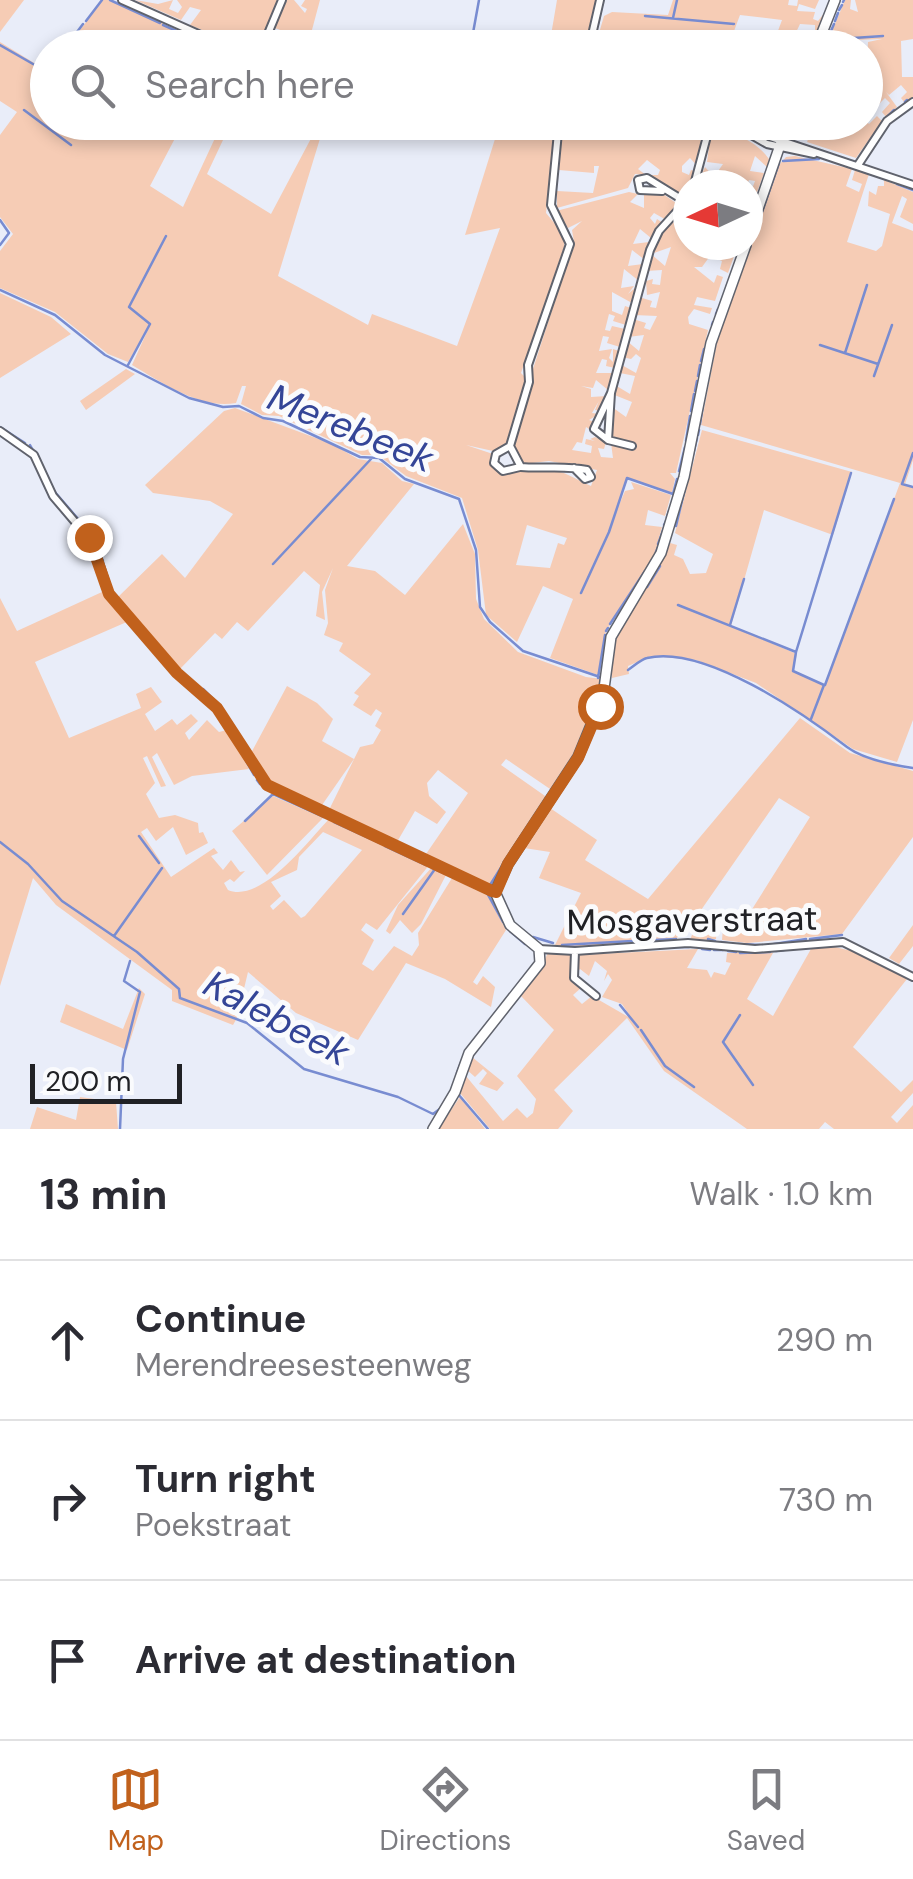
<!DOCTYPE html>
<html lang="en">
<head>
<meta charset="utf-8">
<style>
  body { margin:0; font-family:"DM Sans",sans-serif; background:#f7f7f7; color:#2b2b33 }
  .compass { position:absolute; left:673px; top:170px; width:90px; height:90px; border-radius:50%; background:#fff; box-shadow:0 5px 15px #0003; rotate:266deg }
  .scale { position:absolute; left:30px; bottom:25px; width:152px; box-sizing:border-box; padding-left:10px; border:5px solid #202125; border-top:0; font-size:28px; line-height:35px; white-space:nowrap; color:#202125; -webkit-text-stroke:8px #fafbfd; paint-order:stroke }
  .stop { position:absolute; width:30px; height:30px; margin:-22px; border:8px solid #c1611c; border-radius:50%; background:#fff }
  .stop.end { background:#c1611c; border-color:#fff; box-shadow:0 2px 10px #0008 }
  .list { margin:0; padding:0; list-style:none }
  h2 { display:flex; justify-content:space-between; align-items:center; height:130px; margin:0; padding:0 40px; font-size:42px }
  h2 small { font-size:32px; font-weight:400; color:#7c7c81 }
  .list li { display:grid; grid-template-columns:65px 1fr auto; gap:30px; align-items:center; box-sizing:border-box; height:160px; padding:0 40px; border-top:2px solid #e1e1e2 }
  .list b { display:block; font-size:38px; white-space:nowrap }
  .list p { margin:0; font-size:32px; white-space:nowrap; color:#7c7c81 }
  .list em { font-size:32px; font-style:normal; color:#7c7c81 }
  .icon { flex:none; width:55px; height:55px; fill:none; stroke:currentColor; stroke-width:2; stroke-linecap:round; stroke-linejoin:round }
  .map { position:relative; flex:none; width:913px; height:1129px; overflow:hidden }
  .search { position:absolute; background:#fff; box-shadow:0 5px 15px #0003; left:30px; right:30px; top:30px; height:110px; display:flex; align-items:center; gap:25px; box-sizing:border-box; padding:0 35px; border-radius:55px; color:#7c7c81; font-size:38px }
  .sheet { height:610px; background:#fff }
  nav { display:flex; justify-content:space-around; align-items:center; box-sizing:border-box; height:140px; border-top:2px solid #e1e1e2; background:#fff; font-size:28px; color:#7c7c81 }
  nav a { display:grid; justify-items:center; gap:5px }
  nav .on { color:#c1611c }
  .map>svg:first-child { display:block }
  .green { fill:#f6ccb5; fill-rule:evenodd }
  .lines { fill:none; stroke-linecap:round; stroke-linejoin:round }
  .stream { stroke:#788cd1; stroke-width:2.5 }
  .minor-casing { stroke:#60636d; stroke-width:10 }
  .major-casing { stroke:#60636d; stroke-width:12 }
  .minor { stroke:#fff; stroke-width:6 }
  .major { stroke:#fff; stroke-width:9 }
  .route { stroke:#c1611c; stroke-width:12 }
  .labels { text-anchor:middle; stroke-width:10; stroke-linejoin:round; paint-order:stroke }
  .street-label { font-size:35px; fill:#202125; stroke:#fafbfd }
  .water-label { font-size:38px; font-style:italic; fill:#344597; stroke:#fafbfd }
</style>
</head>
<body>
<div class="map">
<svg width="913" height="1129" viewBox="0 0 913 1129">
  <rect width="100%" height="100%" fill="#e9edf9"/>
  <path class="green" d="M 0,0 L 24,0 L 0,32 Z
    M 103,0 L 108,0 L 217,47 L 135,47 L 120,39 L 116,44 L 124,47 L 67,47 Z
    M 135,0 L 158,4 L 173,0 L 169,9 L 178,13 L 182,7 L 177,0 L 277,0 L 258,47 L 243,47 L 190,25 L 201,10 L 190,7 L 181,20 Z
    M 287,0 L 294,0 L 305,13 L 307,9 L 301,6 L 305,0 L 320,0 L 309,41 L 275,28 Z
    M 557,0 L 597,0 L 585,47 L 549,47 Z
    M 673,0 L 789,0 L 788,5 L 797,6 L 798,0 L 819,0 L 815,9 L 799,4 L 797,11 L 815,12 L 813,19 L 818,21 L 825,12 L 815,37 L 815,25 L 800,24 L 789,47 L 772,47 L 782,20 L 740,15 L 728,47 L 595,47 L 604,16 L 612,12 L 668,15 Z
    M 845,0 L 851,0 L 850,9 L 858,12 L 855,0 L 913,0 L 913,39 L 901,41 L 902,77 L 913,77 L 913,98 L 904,102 L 901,98 L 907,92 L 901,85 L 889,95 L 886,92 L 897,107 L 886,117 L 882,112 L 890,103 L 885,98 L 866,117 L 866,78 L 870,77 L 866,75 L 868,42 L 882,39 L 828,41 Z
    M 0,42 L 44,69 L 36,81 L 39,84 L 47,74 L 48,122 L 183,123 L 150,186 L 183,207 L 222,123 L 231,123 L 207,174 L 271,214 L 316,129 L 322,132 L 278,276 L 368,325 L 372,314 L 457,346 L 500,228 L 465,235 L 500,123 L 555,123 L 546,213 L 565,236 L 564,247 L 521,373 L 526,378 L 506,444 L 493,451 L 466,445 L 493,454 L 497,472 C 515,476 527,468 545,469 C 565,470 576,480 591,486 L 597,470 L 549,461 L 524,464 L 514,445 L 532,372 L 574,242 L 572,230 L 582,221 L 568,228 L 556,211 L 629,192 L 638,194 L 630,202 L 644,208 L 644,193 L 663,194 L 679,205 L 668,221 L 654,213 L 650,218 L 655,224 L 657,219 L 663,223 L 651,238 L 640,229 L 633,244 L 649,242 L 645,260 L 632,250 L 628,266 L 643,264 L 639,281 L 624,269 L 621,288 L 634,286 L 628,294 L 637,286 L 632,303 L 612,292 L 612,311 L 622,315 L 625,306 L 631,308 L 626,325 L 613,321 L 615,316 L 609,314 L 605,330 L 610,331 L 612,326 L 625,329 L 620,347 L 607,343 L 609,337 L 603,336 L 599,351 L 612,349 L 609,358 L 613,362 L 613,349 L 619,351 L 615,368 L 606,366 L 607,360 L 602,359 L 596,373 L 613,373 L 608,390 L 596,380 L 593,388 L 581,386 L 591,389 L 591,397 L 607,396 L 600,411 L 595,410 L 599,401 L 592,413 L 599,414 L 589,420 L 595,422 L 592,431 L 586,427 L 582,443 L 577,442 L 572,450 L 591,453 L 592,446 L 585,444 L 586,439 L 595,441 L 590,439 L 595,437 L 606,442 L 604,449 L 598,448 L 601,457 L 613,458 L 611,443 L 632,451 L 634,445 L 612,436 L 612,407 L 626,417 L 632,402 L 612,394 L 615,385 L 630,394 L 635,376 L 620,373 L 620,364 L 636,373 L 641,358 L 636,354 L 631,359 L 622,357 L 627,341 L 639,351 L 644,335 L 628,337 L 633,319 L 646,323 L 644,328 L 650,330 L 657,316 L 634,315 L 639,297 L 652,301 L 650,307 L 656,308 L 660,292 L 647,295 L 646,281 L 653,279 L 652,284 L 660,285 L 662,270 L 646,271 L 651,254 L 665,266 L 671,247 L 654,253 L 656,239 L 683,213 L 688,217 L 683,227 L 688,230 L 688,245 L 738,245 L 728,273 L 720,269 L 722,261 L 710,256 L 702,267 L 694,267 L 714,283 L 717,275 L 723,277 L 715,301 L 697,297 L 694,305 L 712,308 L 710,314 L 694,309 L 688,317 L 689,324 L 708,330 L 676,473 L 670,473 L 675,479 L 672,493 L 628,478 L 609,529 L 625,491 L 634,489 L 631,482 L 671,495 L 665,516 L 648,510 L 645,525 L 662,527 L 654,557 L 606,631 L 598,675 L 550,658 L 573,599 L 543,586 L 517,642 L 486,615 L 478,550 L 462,498 L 406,476 L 378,455 L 362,455 L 279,416 L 262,415 L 241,404 L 246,386 L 242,386 L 236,403 C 201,410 161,382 132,365 L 151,323 L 128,362 L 108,354 L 55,312 L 0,288 L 0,251 L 13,234 L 0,217 L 0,135 L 17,112 L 0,101 ZM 527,525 L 567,538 L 564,545 L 558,543 L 550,568 L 516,565 Z
    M 877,116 L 882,121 L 856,158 L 807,142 L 809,137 L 791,126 L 866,121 L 869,124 Z
    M 626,122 L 651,125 L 642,138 L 661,139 L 656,126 L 672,128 L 666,138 L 682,140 L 679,128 L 701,135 L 699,168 L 690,158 L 682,166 L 682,172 L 689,175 L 691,170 L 697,172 L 682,194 L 688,194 L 679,196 L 651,175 L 658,175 L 660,170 L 647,160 L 638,169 L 646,175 L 635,174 L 628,188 L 557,208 L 557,191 L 593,193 L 599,166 L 594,166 L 594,173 L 559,170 L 561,137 L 573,135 L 571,123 Z
    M 717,132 C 736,132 757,142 769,159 L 767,167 L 755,156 L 750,171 L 764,173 L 748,217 L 748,188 L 752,189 L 755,181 L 749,180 L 747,185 L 698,183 L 705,167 L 714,177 L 723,164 L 707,162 L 710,139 Z
    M 795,156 L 852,169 L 846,186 L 859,192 L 862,184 L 852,180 L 855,170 L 869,174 L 847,242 L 876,251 L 882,246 L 890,214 L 868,206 L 869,191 L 876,195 L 878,186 L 884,186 L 884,180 L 913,192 L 913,224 L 900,217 L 907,199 L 902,196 L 892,223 L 913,231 L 913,460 L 905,484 L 913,487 L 913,720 L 897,762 L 853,749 L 756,683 L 696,660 L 651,656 L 628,666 L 629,674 L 612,678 C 606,624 652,590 670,543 L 677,545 L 674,555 L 683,559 L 690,574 L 706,573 L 713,554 L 675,533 L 702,430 L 852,472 L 833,535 L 764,510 L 731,626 L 797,654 L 793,670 L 825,686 L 900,483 L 701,425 L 718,337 L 778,166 L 786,157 Z
    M 0,293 L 51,317 L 71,334 L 0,378 Z
    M 126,369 L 135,374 L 86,410 L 80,401 Z
    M 235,408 L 332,444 L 358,459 L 382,463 L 402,481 L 414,484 L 347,566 L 375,571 L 405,595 L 463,524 L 475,554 L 476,599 L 484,619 L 518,652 L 586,677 L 602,679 L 581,743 L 553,791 L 506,759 L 501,765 L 548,798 L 492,886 L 426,854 L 468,793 L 438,770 L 427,783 L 429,796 L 446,812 L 437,824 L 415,811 L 397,842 L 328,812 L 360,747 L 373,744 L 381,730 L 375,726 L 382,713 L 376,709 L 371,716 L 353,705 L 359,696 L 354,693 L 371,674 L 339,651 L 343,643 L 324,635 L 328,623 L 325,590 L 333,568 L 322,592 L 325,620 L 316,616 L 320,585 L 304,571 L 248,631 L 237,622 L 222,639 L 215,633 L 179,670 L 116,599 L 162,554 L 185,578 L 233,514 L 210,501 L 153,493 L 145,485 L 224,411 Z
    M 102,592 L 129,621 L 35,662 L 69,738 L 141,708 L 136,694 L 151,687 L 162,702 L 145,714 L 155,731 L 172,719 L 177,725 L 191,714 L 198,721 L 185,733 L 189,740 L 207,720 L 219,732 L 227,730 L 249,769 L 192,776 L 174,785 L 157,753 L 152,757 L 166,786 L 161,787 L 147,756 L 143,758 L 155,783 L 146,794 L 159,818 L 175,815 L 198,823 L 199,833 L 203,832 L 208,843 L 186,855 L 173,827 L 156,841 L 147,828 L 141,832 L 171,877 L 214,848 L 218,853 L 211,856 L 223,870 L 231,860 L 240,872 L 245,871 L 234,882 L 230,879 L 224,883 L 228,890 C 261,904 308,841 329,819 L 430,864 L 377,930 L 366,923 L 361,930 L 374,940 L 362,964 L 373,971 L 394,946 L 412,956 L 419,945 L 418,933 L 452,878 L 488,896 L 506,930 L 473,982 L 477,985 L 483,976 L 495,987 L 491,1007 L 445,979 L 406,963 L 358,1040 L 296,1013 L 248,972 L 237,1018 L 233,1025 L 172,1001 L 172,990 L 56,905 L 33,878 L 0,986 L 0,598 L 17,631 ZM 323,832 L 362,850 L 305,916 L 301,918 L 284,900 L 273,910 L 270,906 L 281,896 L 271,882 L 297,870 L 299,857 Z
    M 287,686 L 317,703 L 333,719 L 322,741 L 354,759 L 320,808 L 270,783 L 251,753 Z
    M 800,718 L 850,753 L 913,771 L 913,837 L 842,934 L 747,943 L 722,940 L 723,928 L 733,932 L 743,912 L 749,914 L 810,817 L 779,798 L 699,913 L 718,919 L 716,939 L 690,940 L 695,927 L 705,929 L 707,922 L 692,915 L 677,938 C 641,939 585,952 555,945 L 581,893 L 539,878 L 550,852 L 524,848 L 550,808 L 597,840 L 585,860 L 648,899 Z
    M 273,796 L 323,818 L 267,875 L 232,831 Z
    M 433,866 L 447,873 L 421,924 L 412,933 L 400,920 L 390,934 L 386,931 L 398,905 Z
    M 913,925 L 913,946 L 899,964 L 889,958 Z
    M 835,947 L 864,954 L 907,979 L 853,1047 L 901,1092 L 913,1080 L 913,1093 L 891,1117 L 897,1123 L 913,1105 L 913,1129 L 834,1129 L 825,1122 L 819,1129 L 747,1129 L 664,1071 L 627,1018 L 554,1090 L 573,1111 L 558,1129 L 490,1129 L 460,1093 L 466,1076 L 503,1121 L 517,1108 L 527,1118 L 533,1113 L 536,1099 L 517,1076 L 554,1030 L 520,995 L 542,967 L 548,952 L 572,955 L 571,975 L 581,988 L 573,995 L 582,1004 L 592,996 L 632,1019 L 622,1004 L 602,997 L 612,980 L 608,974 L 604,981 L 607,971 L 595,961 L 589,976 L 580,969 L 576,974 L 590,990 L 576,977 L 577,955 L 698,949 L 687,968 L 707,970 L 711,978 L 714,972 L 725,975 L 731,963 L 726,962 L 727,953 L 773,953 L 747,999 L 773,1016 L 811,949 Z
    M 139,988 L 145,994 L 127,1050 L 60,1022 L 66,1004 L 123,1029 Z
    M 472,1057 L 504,1083 L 497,1091 L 479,1084 L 487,1073 L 483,1069 L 475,1077 L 466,1069 Z
    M 80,1097 L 116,1102 L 118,1129 L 30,1129 L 37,1107 L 76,1120 Z
    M 460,1097 L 485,1129 L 438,1129 Z"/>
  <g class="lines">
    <path class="stream" d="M 110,0 L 160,23
      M 843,2 L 844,0
      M 839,10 L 842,5
      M 645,16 L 734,24
      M 673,18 L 677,0
      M 86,21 L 102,0
      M 835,21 L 838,13
      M 598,24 L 603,0
      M 163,25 L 216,48
      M 473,33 L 479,0
      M 828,38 L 834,24
      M 824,40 L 883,36
      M 0,45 L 40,68
      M 65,48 L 83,24
      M 586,48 L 588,39
      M 905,102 L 907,100
      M 24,110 L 71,145
      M 887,117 L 894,110
      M 783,161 L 819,159
      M 897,184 L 913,190
      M 0,220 L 9,233 L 0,245
      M 750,246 L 779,163
      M 0,290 L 55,315 L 105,355 L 189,398 L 223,407 L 239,406 L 263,418 L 283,421 L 360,457 L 379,458 L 405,479 L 459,499 L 476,550 L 480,607 L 490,622 L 523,651 L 600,677
      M 716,314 L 718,309
      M 712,325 L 713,322
      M 820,345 L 878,364
      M 845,353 L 867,285
      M 701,361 L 704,349
      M 128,365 L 150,324 L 129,307 L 166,236
      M 698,376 L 700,365
      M 874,376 L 892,325
      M 695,391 L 697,381
      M 691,411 L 694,394
      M 700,424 L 704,397
      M 0,427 L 25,443
      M 698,435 L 699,430
      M 686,441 L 690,416
      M 30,445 L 45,472
      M 913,453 L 902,484 L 913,487
      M 679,471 L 685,447
      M 41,477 L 50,497
      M 54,491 L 79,520
      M 667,517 L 669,511
      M 664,525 L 666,521
      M 676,526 L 697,438
      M 88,530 L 103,561
      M 658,544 L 664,528
      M 656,552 L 658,547
      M 273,564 L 371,459
      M 647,587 L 660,566
      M 581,593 L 609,532 L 627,478 L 673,494 L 677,479
      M 112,603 L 128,621
      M 678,605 L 796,652 L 793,671 L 824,685 L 811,719
      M 610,624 L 645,571
      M 131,625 L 140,636
      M 730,625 L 744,579
      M 606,631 L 608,628
      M 796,652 L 851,473
      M 158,656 L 170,670
      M 628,670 C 633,667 641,659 647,658 C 704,644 804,714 847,747 C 863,759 893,765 913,768
      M 598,678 L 605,635
      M 825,685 L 894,499
      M 203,689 L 216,702
      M 221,708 L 231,722
      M 233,726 L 246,747
      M 236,743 L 254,775
      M 257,780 L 260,784
      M 346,819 L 374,831
      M 245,821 L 273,794 L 324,817
      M 334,822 L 380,843
      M 377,833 L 393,840
      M 139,836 L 159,863
      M 0,842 L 28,864 L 62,901 L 137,952 L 179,989 L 180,998 L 247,1023 L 304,1069 L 398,1097 L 433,1114 L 441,1108
      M 385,846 L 426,865
      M 512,851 L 521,836
      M 431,858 L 488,885
      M 432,868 L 446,874
      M 453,877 L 487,893 L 503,922
      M 490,885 L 502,866
      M 403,914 L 435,869
      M 510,931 L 525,944
      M 114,936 L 162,868
      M 533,937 L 553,943
      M 708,939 L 715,941
      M 810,939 L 842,935
      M 654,940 L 676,939
      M 721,942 L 733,944
      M 738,944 L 760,945
      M 562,945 L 650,940
      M 768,945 L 806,939
      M 671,947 L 689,947
      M 702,949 L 710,950
      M 714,950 L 723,950
      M 728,951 L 736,952
      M 776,951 L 784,950
      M 740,953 L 770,952
      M 620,1005 L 638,1027
      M 740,1015 L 723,1042 L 753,1085
      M 641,1030 L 665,1066 L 694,1087
      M 457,1073 L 462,1060
      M 458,1094 L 488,1129
      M 120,1129 L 123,1059 L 140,992 L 124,981 L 130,961"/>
    <g class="minor-casing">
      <path id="minor" d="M 122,0 L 230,48
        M 262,48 L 282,0
        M 589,48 L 600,0
        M 559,122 L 551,205 L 570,244 L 528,365 L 529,382 L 510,446 L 521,467 C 544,469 564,465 587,470 L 591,477 L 585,479 L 574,468
        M 681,122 L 764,135 L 913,185
        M 746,132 L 767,144 L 814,154
        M 858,165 L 887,121 L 913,102
        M 694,185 L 710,125
        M 662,191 L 640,190 L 638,180 L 647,178 L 686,202
        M 611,393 L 608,440 L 594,429 L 611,393 L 650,250 L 659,231 L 688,199
        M 0,431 L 34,455 L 53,496 L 93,543 L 109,594 L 177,673 L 217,708 L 267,785 L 495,892
        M 608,440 L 632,446
        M 510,446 L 496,454 L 494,463 L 503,471 L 520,467
        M 539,949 L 575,951 L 688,943 L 755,949 L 843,942 L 913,977
        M 575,951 L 574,978 L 596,996"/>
    </g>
    <g class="major-casing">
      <path id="major" d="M 816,48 L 835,0
        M 748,238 L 788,122
        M 433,1129 L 455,1092 L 469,1053 L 540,963 L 539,949 L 510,925 L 495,892 L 508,864 L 578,757 L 603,696 L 611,637 L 661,553 L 684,477 L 711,343 L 746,245"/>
    </g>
    <use href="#minor" class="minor"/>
    <use href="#major" class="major"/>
  </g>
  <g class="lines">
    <path class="route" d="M 89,537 L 109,594 L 177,673 L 217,708 L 267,785 L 492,891 L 496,892 L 508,864 L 578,758 L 600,706"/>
  </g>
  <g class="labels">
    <g class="street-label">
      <text transform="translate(692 920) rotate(-1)" y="12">Mosgaverstraat</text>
    </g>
    <g class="water-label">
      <text transform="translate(351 428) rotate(22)" y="13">Merebeek</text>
      <text transform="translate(277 1018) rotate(28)" y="13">Kalebeek</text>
    </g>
  </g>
</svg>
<svg class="compass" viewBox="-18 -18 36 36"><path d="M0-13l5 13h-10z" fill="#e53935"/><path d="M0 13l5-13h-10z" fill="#7c7c81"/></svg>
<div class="scale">200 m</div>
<div class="stop" style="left:600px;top:706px"></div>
<div class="stop end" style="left:89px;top:537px"></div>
<div class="search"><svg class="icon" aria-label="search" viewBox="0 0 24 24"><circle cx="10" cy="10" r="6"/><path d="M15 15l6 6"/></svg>Search here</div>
</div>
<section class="sheet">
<h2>13 min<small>Walk · 1.0 km</small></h2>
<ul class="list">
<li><svg class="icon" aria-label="ahead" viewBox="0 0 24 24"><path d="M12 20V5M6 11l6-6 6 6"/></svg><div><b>Continue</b><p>Merendreesesteenweg</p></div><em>290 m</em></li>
<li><svg class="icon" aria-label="right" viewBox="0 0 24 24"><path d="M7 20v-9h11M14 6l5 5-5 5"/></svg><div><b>Turn right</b><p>Poekstraat</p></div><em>730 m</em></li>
<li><svg class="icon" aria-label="arrive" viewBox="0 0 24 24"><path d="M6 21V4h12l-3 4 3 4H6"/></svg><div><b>Arrive at destination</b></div></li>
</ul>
</section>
<nav>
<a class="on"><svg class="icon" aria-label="map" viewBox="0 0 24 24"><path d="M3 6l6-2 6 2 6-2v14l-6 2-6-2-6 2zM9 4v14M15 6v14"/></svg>Map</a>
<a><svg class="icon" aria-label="directions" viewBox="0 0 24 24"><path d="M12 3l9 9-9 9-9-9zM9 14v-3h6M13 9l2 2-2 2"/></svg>Directions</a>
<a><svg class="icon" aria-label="saved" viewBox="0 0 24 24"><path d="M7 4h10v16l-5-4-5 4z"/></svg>Saved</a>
</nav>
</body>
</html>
